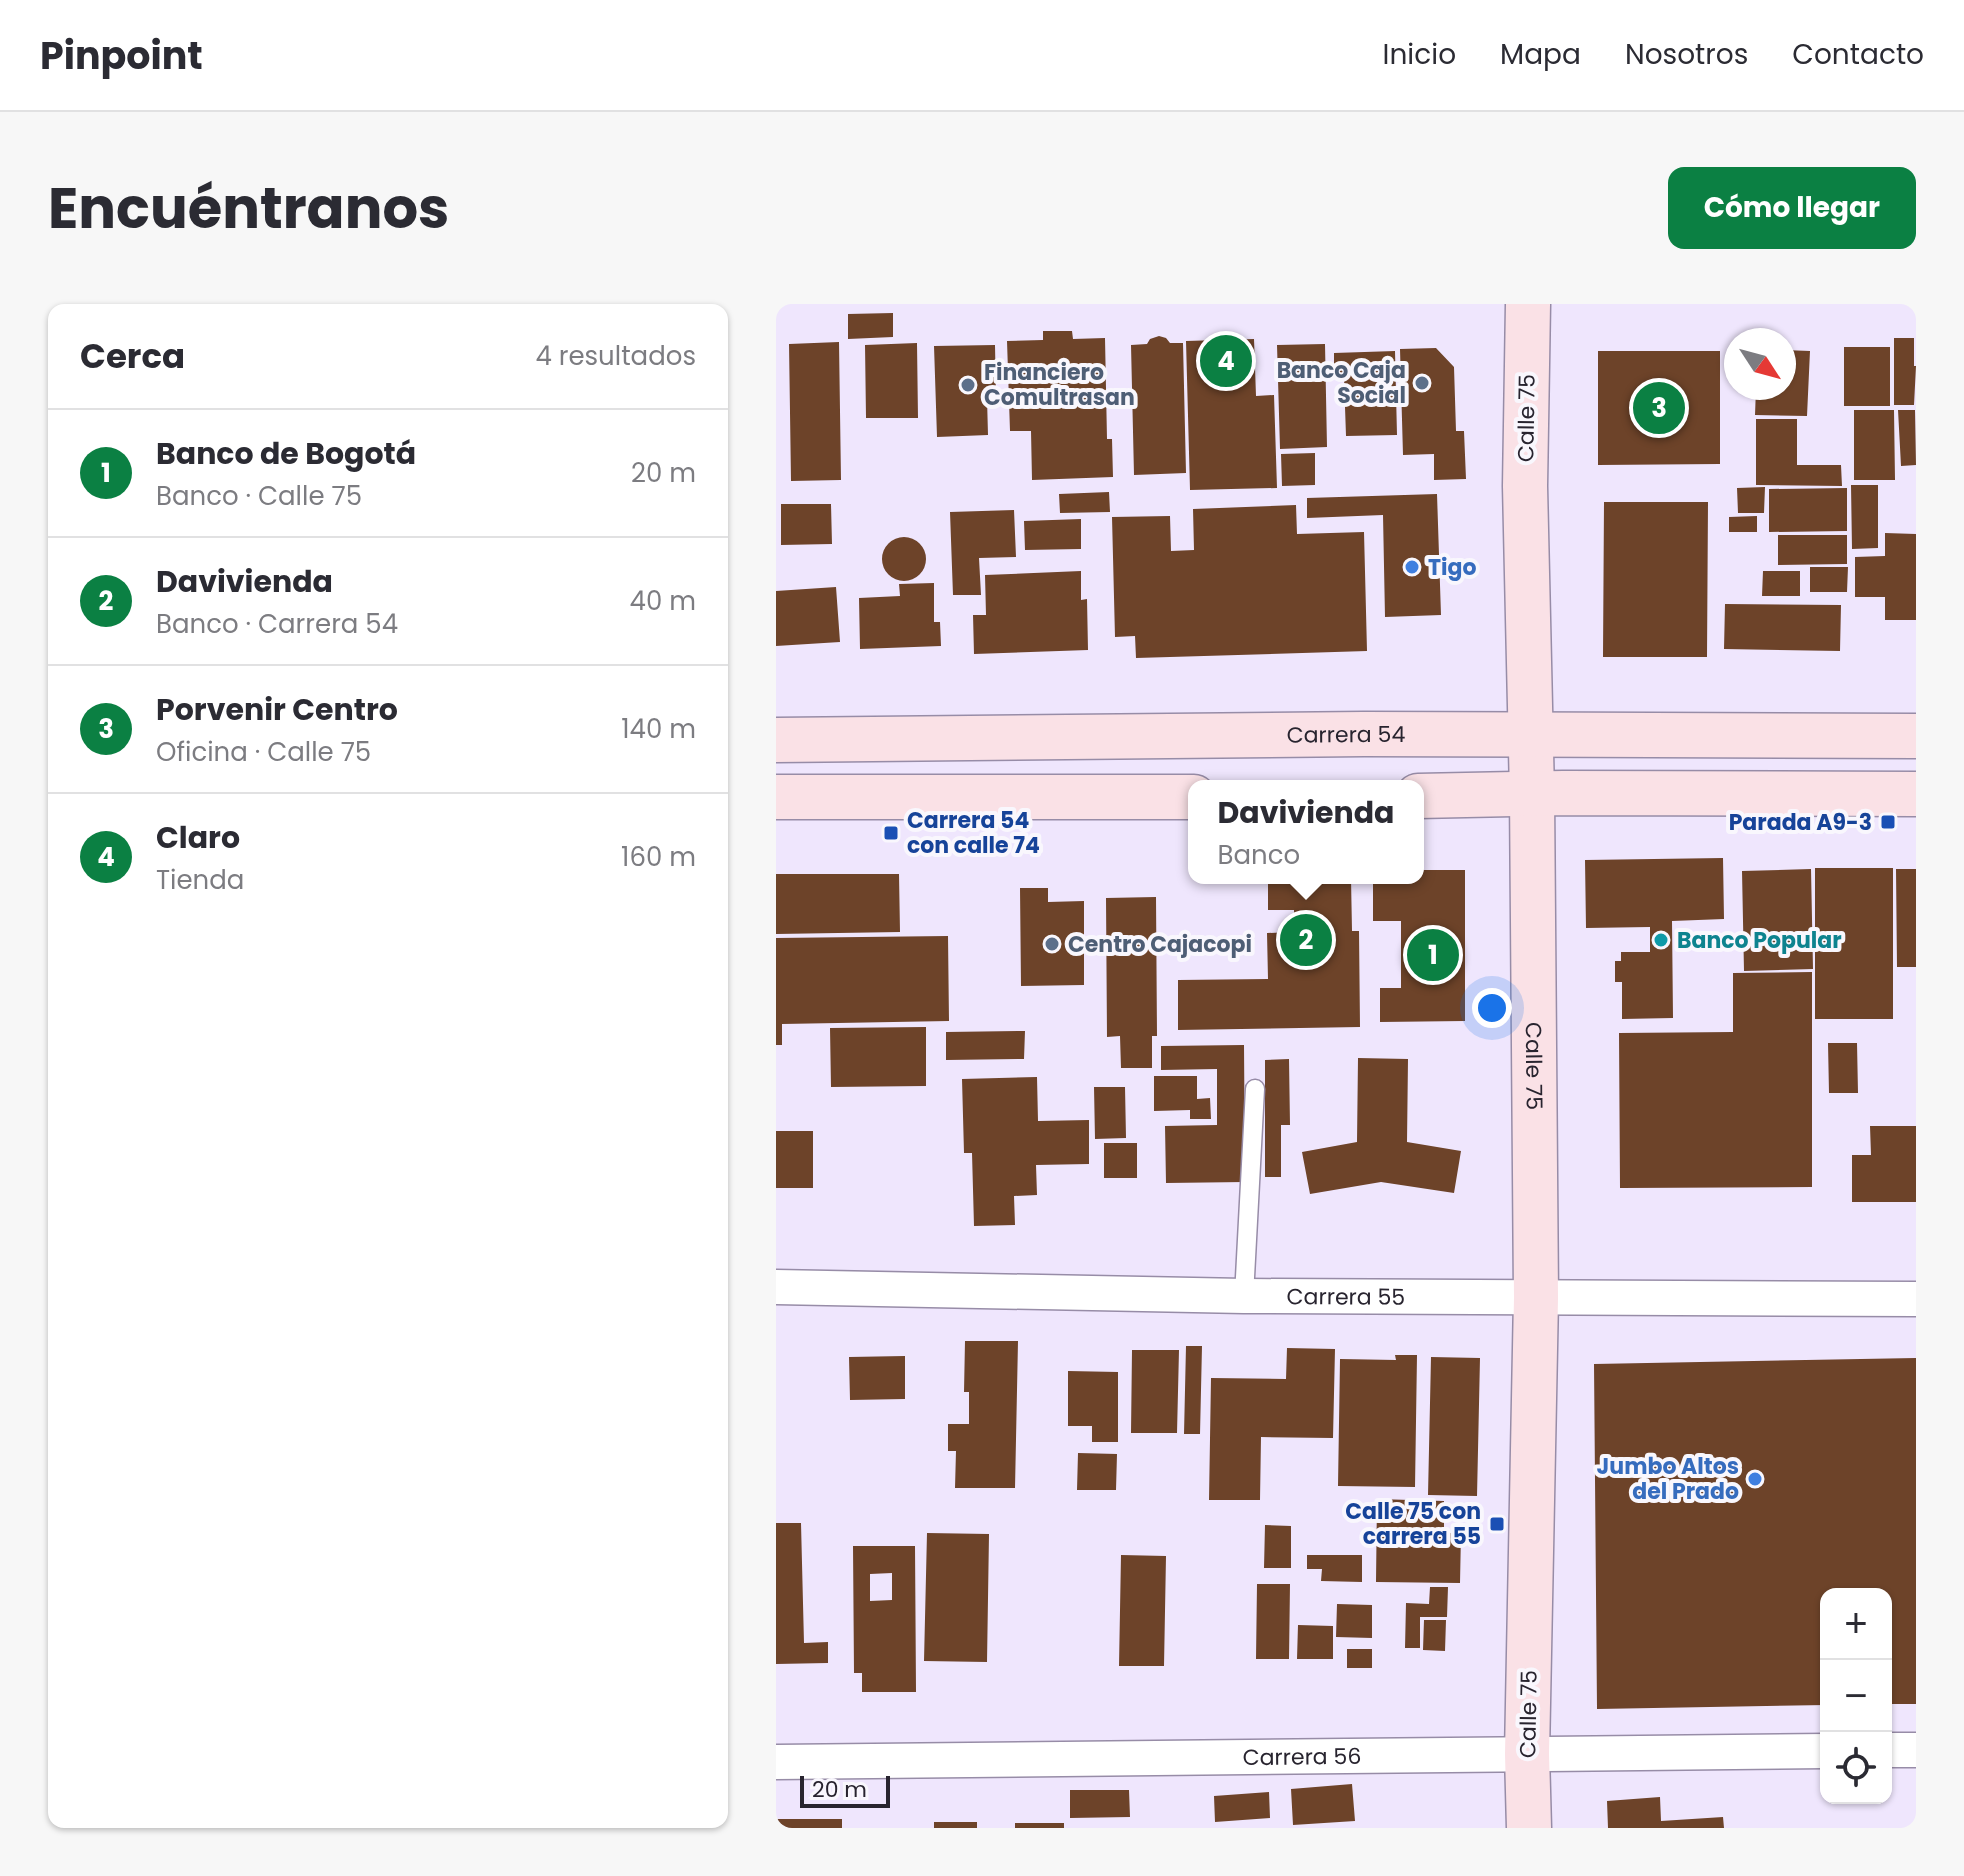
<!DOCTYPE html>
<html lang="es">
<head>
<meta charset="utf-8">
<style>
  body { margin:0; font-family:Poppins,sans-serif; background:#f7f7f7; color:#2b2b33 }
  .controls { position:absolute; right:24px; bottom:24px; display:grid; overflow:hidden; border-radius:16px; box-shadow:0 2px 6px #0004 }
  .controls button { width:72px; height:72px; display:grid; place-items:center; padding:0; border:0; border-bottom:2px solid #e1e1e2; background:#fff; color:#2b2b33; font:40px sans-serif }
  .compass { position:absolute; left:948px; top:24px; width:72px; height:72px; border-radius:50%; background:#fff; box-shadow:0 2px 6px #0004; rotate:126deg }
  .scale { position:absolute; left:24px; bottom:20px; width:90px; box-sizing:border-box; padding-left:8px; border:4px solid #28242f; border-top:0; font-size:22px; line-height:28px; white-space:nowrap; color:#28242f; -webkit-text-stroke:6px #f9f7fd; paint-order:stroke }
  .you { position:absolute; left:716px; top:704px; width:28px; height:28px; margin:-20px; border:6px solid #fff; border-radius:50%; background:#1a73e8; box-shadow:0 0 0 12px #1a73e833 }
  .badge { display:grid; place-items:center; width:52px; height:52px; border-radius:50%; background:#0b8043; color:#fff; font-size:26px; font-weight:700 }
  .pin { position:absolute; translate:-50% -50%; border:4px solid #fff; box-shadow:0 2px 8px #0006 }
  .popup { position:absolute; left:412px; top:476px; width:236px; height:104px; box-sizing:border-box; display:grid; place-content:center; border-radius:16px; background:#fff; filter:drop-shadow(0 2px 6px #0005); font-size:26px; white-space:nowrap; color:#7c7c81 }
  .popup b { font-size:30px; color:#2b2b33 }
  .popup::after { content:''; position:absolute; left:50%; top:100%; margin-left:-16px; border:16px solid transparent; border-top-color:#fff }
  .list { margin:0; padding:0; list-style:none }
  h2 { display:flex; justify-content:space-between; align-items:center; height:104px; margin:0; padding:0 32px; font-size:34px }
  h2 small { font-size:26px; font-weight:400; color:#7c7c81 }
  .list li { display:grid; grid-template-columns:52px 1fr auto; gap:24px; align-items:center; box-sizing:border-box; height:128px; padding:0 32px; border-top:2px solid #e1e1e2 }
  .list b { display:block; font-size:30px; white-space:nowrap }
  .list p { margin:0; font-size:26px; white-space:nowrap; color:#7c7c81 }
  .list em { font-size:26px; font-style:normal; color:#7c7c81 }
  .icon { flex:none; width:44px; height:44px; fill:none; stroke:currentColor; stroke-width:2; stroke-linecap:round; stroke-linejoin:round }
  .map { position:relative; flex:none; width:1140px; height:1524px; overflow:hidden; border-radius:16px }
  header { display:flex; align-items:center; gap:48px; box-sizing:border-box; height:112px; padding:0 40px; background:#fff; border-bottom:2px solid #e1e1e2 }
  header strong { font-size:38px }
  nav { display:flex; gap:44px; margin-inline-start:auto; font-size:28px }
  .intro { display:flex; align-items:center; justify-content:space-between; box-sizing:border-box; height:192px; padding:0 48px }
  h1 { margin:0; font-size:56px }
  .button { padding:20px 36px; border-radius:16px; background:#0b8043; color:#fff; font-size:28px; font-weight:700 }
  main { display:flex; gap:48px; padding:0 48px }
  aside { flex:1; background:#fff; border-radius:16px; box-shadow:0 2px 6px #0004 }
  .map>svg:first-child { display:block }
  .building { fill:#6d4329; fill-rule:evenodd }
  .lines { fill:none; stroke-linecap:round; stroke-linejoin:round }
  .lane-casing { stroke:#978ca7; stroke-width:21 }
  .street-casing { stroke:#978ca7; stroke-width:37 }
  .secondary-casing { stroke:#978ca7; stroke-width:47 }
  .lane { stroke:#fff; stroke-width:18 }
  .street { stroke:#fff; stroke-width:34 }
  .secondary { stroke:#fae1e6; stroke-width:44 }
  .service-dot { fill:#5c6f8a; stroke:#f9f7fd; stroke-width:3 }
  .shop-dot { fill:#3f7fe0; stroke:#f9f7fd; stroke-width:3 }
  .transit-dot { fill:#1a4fb4; stroke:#f9f7fd; stroke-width:3 }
  .culture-dot { fill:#0f9aa8; stroke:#f9f7fd; stroke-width:3 }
  .labels { text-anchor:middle; stroke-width:8; stroke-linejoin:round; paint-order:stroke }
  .service-label { font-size:22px; font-weight:bold; fill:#4e5e75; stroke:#f9f7fd; text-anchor:start }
  .street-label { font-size:22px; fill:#28242f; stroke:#f9f7fd }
  .shop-label { font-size:22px; font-weight:bold; fill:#366cbe; stroke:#f9f7fd; text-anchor:start }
  .transit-label { font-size:22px; font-weight:bold; fill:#164399; stroke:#f9f7fd; text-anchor:end }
  .culture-label { font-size:22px; font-weight:bold; fill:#0d838f; stroke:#f9f7fd; text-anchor:start }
</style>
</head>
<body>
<header>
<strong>Pinpoint</strong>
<nav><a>Inicio</a><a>Mapa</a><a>Nosotros</a><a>Contacto</a></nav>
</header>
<div class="intro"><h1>Encuéntranos</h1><a class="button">Cómo llegar</a></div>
<main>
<aside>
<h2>Cerca<small>4 resultados</small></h2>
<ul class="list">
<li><span class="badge">1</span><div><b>Banco de Bogotá</b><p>Banco · Calle 75</p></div><em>20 m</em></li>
<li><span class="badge">2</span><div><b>Davivienda</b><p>Banco · Carrera 54</p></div><em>40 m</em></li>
<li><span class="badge">3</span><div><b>Porvenir Centro</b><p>Oficina · Calle 75</p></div><em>140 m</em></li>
<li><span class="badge">4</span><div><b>Claro</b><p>Tienda</p></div><em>160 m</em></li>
</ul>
</aside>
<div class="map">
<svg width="1140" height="1524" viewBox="0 0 1140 1524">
  <rect width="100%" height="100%" fill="#efe6fd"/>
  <path class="building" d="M 117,9 L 117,33 L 72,35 L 72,10 Z
    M 267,27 L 296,27 L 297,35 L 329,34 L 331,135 L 336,135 L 337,173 L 256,176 L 255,127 L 234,127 L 231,37 L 267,36 Z
    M 383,32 L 390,34 L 394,39 L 407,39 L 410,169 L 358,171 L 355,41 L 371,40 L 374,35 Z
    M 1118,34 L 1138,34 L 1138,62 L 1140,62 L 1138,101 L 1118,101 Z
    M 478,35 L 480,92 L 498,91 L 501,184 L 414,186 L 410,37 Z
    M 63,38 L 65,176 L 15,177 L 13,40 Z
    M 141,39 L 142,114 L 90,114 L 89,41 Z
    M 549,40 L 551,143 L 504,145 L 501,41 Z
    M 219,41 L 220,93 L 211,94 L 212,131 L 161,133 L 158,42 Z
    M 1068,43 L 1114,43 L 1114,102 L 1068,102 Z
    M 660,44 L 678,63 L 680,127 L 688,127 L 690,175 L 658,176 L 658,150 L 627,151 L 624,45 Z
    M 1008,46 L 1034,47 L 1031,112 L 979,111 L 980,84 L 1008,84 Z
    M 619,47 L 621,131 L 570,132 L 568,74 L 558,74 L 558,49 Z
    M 822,47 L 944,47 L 944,160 L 822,161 Z
    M 1078,106 L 1118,106 L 1119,176 L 1078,176 Z
    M 1122,106 L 1139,106 L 1140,161 L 1125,162 Z
    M 980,115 L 1021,115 L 1021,161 L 1065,161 L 1066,182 L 980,181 Z
    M 539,149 L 539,181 L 506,182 L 505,150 Z
    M 1075,181 L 1102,181 L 1102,244 L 1076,245 Z
    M 989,183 L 988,209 L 962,209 L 961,184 Z
    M 1071,184 L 1071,227 L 993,228 L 993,185 Z
    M 333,188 L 334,208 L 284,209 L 283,190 Z
    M 661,190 L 665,311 L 609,313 L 607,211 L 531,214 L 531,194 Z
    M 828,198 L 932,198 L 931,353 L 827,353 Z
    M 5,200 L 55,200 L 56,240 L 5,241 Z
    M 520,201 L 521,230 L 588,228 L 591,347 L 360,354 L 359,332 L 339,333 L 336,213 L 394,212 L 395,247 L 418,246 L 417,205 Z
    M 238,206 L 240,253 L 203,254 L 205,291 L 177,291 L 174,208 Z
    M 981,212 L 981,228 L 953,228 L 953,213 Z
    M 305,215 L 305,245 L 249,246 L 248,217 Z
    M 1109,229 L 1140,230 L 1140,316 L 1109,316 L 1109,293 L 1079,293 L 1079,253 L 1109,252 Z
    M 1002,231 L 1071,231 L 1071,260 L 1002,261 Z
    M106 255a22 22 0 1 1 44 0a22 22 0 1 1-44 0Z
    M 1034,263 L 1072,263 L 1071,288 L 1034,288 Z
    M 305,267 L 305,296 L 311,295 L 312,346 L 198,350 L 197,311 L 210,311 L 209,271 Z
    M 987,267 L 1024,267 L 1024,292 L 986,292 Z
    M 158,279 L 158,318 L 164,318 L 165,342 L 84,345 L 83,294 L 124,292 L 123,280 Z
    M 60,283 L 64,338 L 0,342 L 0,287 Z
    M 949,300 L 1065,301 L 1064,347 L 948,345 Z
    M 947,554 L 948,615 L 896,617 L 897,714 L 846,715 L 846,678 L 839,678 L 839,657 L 845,657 L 845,648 L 874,648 L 874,623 L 810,624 L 809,556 Z
    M 1039,564 L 1117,564 L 1117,715 L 1039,715 Z
    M 1035,565 L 1037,665 L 968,667 L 966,567 Z
    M 1120,565 L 1140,565 L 1140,663 L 1121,663 Z
    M 642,566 L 689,566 L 689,717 L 604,718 L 604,684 L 625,684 L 625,617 L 597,617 L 597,574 L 642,574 Z
    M 0,570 L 123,570 L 124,628 L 0,630 Z
    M 492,574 L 575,574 L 576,627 L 583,627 L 584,723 L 402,726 L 402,676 L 492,675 L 491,629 L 518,628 L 518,606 L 492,606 Z
    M 244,584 L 272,584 L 272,598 L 308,597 L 308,681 L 245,682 Z
    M 380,593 L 381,732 L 376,732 L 376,764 L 345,764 L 344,732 L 331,733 L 330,594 Z
    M 172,632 L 173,717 L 6,720 L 6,741 L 0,741 L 0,634 Z
    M 1036,668 L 1036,883 L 844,884 L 843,729 L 957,728 L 957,669 Z
    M 150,723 L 150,782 L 55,783 L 54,724 Z
    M 249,727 L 248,755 L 170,756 L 170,728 Z
    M 1052,739 L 1081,739 L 1082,789 L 1053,789 Z
    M 468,741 L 469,878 L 390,879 L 389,822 L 441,821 L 441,765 L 385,766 L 385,742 Z
    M 582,754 L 632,755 L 631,838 L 685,847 L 678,889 L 605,878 L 534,890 L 526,848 L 581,838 Z
    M 513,755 L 514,821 L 505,821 L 505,873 L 489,873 L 489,756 Z
    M 378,772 L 421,772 L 421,795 L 434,794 L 435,815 L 414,815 L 414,806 L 378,807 Z
    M 261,773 L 262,817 L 313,816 L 313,860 L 260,861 L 261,891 L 238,892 L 239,921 L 198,922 L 196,849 L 188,849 L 186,775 Z
    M 318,783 L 349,783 L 350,834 L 319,835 Z
    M 1094,822 L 1140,822 L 1140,898 L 1076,898 L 1076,851 L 1095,851 Z
    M 0,827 L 37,827 L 37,884 L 0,884 Z
    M 328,839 L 361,839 L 361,874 L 328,874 Z
    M 189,1037 L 242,1037 L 239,1184 L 179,1184 L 180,1147 L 172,1147 L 172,1120 L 193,1120 L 193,1088 L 188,1088 Z
    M 410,1042 L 426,1042 L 424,1130 L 408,1130 Z
    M 511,1044 L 559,1045 L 557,1134 L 485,1133 L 484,1196 L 433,1196 L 435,1074 L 510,1075 Z
    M 356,1046 L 403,1046 L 401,1129 L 355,1129 Z
    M 619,1051 L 641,1051 L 639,1183 L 562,1182 L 564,1055 L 620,1056 Z
    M 129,1052 L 129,1095 L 74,1096 L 73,1053 Z
    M 655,1053 L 704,1054 L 701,1192 L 652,1191 Z
    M 1140,1054 L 1140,1400 L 1110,1400 L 1110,1290 L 1050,1290 L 1050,1401 L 821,1405 L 818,1060 Z
    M 292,1067 L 342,1068 L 342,1138 L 316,1138 L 316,1122 L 292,1122 Z
    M 302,1149 L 341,1150 L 340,1186 L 301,1186 Z
    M 601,1195 L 668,1197 L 668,1229 L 685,1229 L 684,1279 L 600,1278 Z
    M 0,1219 L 25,1219 L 28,1339 L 52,1338 L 52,1359 L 0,1360 Z
    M 489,1221 L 515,1222 L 515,1264 L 488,1264 Z
    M 151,1229 L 213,1230 L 211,1358 L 148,1357 Z
    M 77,1242 L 139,1242 L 140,1388 L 86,1388 L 86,1369 L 78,1369 ZM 116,1269 L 116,1296 L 94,1297 L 94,1270 Z
    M 345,1251 L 390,1252 L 388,1362 L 343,1362 Z
    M 531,1251 L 586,1251 L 586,1278 L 545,1277 L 546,1265 L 531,1265 Z
    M 481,1280 L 514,1280 L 513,1355 L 480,1355 Z
    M 654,1283 L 672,1283 L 671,1313 L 644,1313 L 644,1344 L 629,1344 L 630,1299 L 653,1300 Z
    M 561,1300 L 596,1301 L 596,1334 L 560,1333 Z
    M 648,1316 L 670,1316 L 669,1347 L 647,1346 Z
    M 522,1321 L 557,1322 L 557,1355 L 521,1355 Z
    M 571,1345 L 596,1345 L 596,1364 L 571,1364 Z
    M 576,1480 L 579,1517 L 517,1521 L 515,1485 Z
    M 294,1486 L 353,1486 L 354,1513 L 294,1514 Z
    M 493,1488 L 494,1514 L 439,1518 L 438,1492 Z
    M 884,1493 L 885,1517 L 947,1513 L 948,1524 L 832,1524 L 831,1497 Z
    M 0,1515 L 66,1515 L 66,1524 L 0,1524 Z
    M 158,1518 L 201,1518 L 201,1524 L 158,1524 Z
    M 239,1519 L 288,1519 L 288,1524 L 239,1524 Z"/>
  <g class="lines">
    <g class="lane-casing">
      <path id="lane" d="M 468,992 L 479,785"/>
    </g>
    <g class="street-casing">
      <g id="street">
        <path id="s1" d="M 0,983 L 468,992 L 1140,995"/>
        <path d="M 1110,1446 L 1140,1446"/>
        <path id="s2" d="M 0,1458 L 1050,1447"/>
      </g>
    </g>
    <g class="secondary-casing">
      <g id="secondary">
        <path id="s3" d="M 752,0 L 749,182 L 756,490 L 760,994 L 751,1450 L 753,1524"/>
        <path id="s4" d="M 0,436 L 588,430 L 1140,432"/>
        <path d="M 642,492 L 787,489 L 1140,490"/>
        <path d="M 0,493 L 418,493"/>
      </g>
    </g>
    <use href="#lane" class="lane"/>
    <use href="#street" class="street"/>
    <use href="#secondary" class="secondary"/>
  </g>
  <g class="service-dot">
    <circle cx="646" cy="79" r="8"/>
    <circle cx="192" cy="81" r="8"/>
    <circle cx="276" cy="640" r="8"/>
  </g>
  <g class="shop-dot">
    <circle cx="636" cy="263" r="8"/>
    <circle cx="979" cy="1175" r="8"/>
  </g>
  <g class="transit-dot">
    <rect x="1104" y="510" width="16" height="16" rx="4"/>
    <rect x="107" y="521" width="16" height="16" rx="4"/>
    <rect x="713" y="1212" width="16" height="16" rx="4"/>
  </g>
  <circle class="culture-dot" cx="885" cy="636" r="8"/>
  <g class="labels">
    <g class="service-label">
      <text x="630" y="74" text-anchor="end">Banco Caja<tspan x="630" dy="25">Social</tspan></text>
      <text x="208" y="76">Financiero<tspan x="208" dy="25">Comultrasan</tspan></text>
      <text x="292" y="648">Centro Cajacopi</text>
    </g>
    <g class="street-label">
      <text transform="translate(750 114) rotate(-89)" y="8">Calle 75</text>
      <text dy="8" stroke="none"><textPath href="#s4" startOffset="570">Carrera 54</textPath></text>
      <text dy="8" stroke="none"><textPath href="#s3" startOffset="762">Calle 75</textPath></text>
      <text dy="8" stroke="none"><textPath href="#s1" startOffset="570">Carrera 55</textPath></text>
      <text transform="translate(752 1410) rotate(-89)" y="8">Calle 75</text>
      <text dy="8" stroke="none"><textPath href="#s2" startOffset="526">Carrera 56</textPath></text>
    </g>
    <g class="shop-label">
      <text x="652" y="271">Tigo</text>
      <text x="963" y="1170" text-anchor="end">Jumbo Altos<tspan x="963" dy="25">del Prado</tspan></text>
    </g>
    <g class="transit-label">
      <text x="131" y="524" text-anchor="start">Carrera 54<tspan x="131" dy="25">con calle 74</tspan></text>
      <text x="1096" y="526">Parada A9-3</text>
      <text x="705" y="1215">Calle 75 con<tspan x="705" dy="25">carrera 55</tspan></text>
    </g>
    <g class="culture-label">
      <text x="901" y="644">Banco Popular</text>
    </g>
  </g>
</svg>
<div class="controls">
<button>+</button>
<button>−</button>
<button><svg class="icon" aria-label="locate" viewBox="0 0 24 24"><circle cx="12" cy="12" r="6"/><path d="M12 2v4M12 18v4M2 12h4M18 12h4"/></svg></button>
</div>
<svg class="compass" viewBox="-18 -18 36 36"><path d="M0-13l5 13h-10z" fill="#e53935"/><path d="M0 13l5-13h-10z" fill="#7c7c81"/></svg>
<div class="scale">20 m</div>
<div class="you"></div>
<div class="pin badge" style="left:657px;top:651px">1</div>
<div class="pin badge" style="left:530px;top:636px">2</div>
<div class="popup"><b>Davivienda</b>Banco</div>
<div class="pin badge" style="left:883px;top:104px">3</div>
<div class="pin badge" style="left:450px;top:57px">4</div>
</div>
</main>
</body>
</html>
